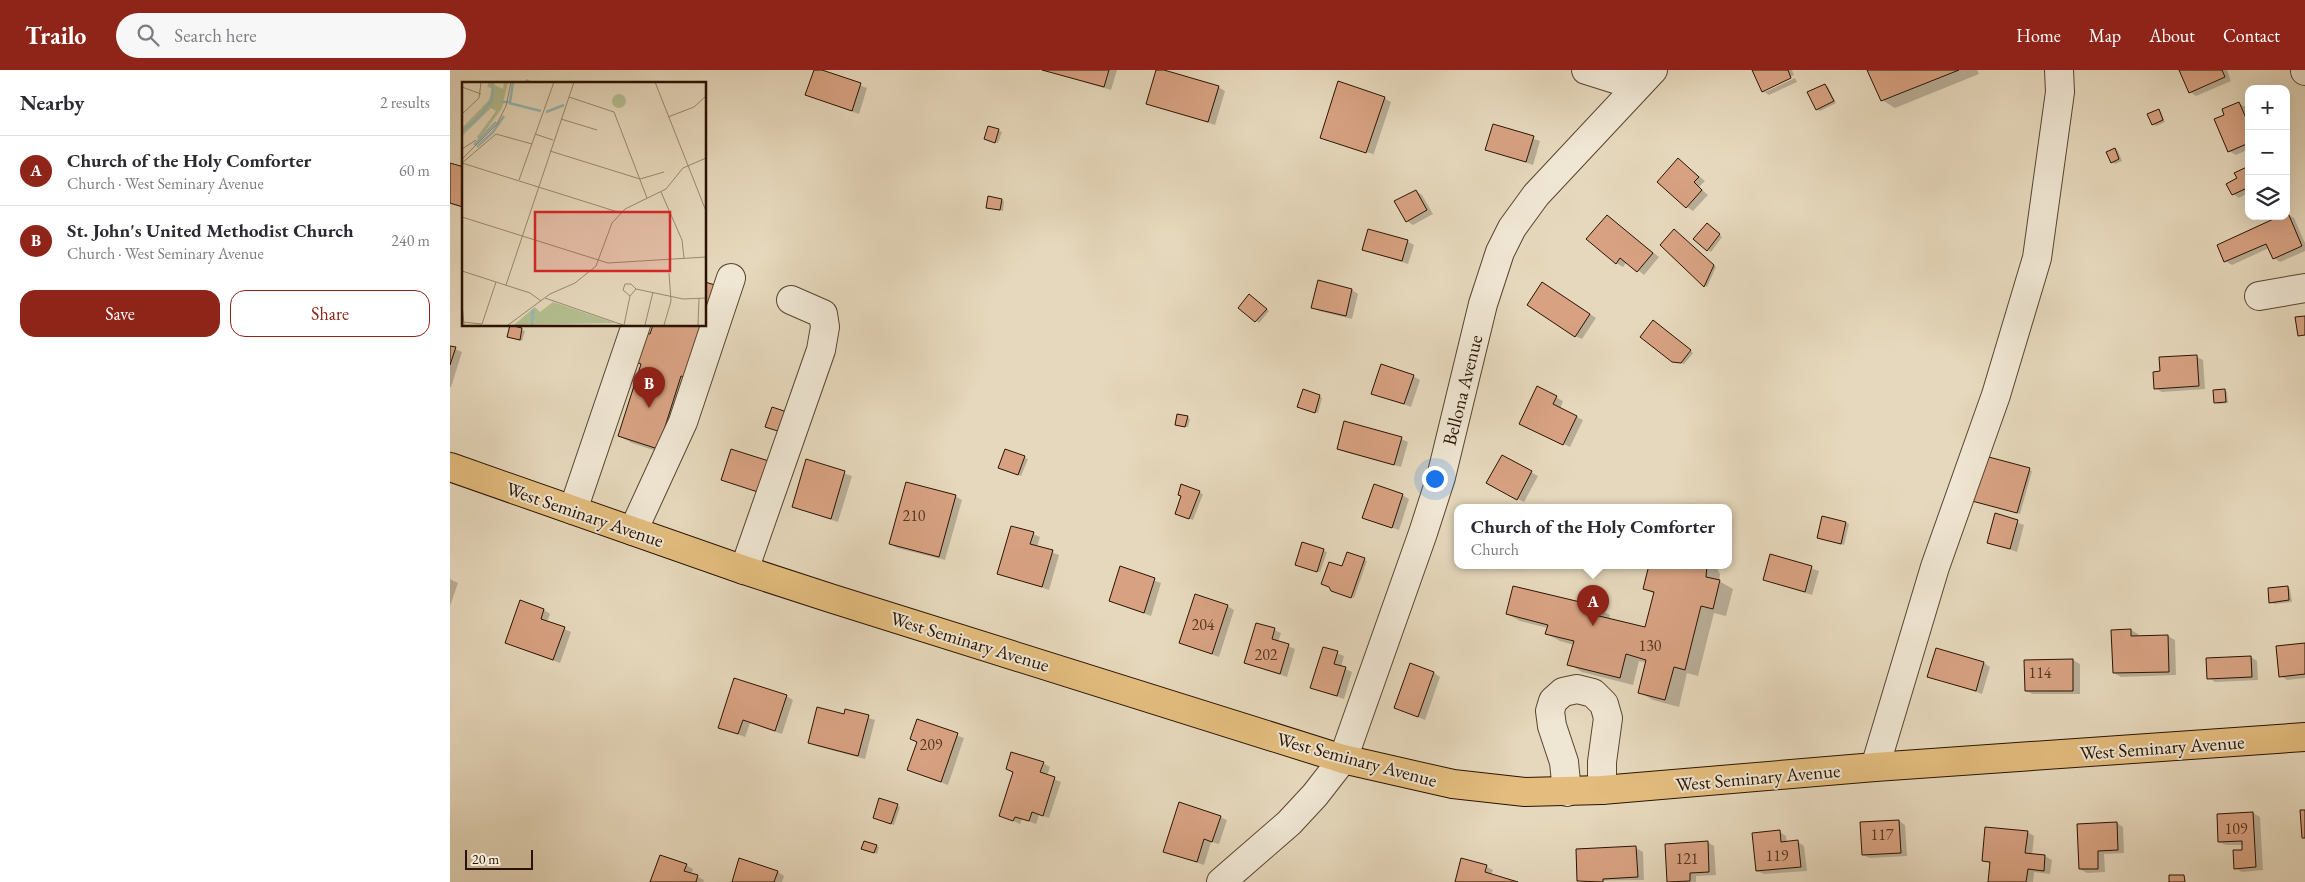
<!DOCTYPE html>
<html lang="en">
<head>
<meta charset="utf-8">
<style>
  body { margin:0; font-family:"EB Garamond",serif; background:#f7f7f7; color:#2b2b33 }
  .controls { position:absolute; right:15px; top:15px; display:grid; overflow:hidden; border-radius:10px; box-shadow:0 5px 20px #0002 }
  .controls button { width:45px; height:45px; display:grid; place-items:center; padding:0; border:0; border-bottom:1px solid #e1e1e2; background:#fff; color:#2b2b33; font:25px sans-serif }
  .scale { position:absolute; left:15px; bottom:12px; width:68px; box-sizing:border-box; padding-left:5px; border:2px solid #291300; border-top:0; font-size:14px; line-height:18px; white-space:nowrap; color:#291300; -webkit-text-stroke:4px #efe6d3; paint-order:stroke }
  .you { position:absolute; left:984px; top:408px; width:18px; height:18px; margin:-12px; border:4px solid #fff; border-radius:50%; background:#1a73e8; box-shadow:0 0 0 8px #1a73e833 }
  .badge { display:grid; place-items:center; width:32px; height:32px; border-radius:50%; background:#8f2418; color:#fff; font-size:16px; font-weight:700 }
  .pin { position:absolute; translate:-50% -41px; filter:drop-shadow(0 1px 2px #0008) }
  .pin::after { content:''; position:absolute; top:26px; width:18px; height:15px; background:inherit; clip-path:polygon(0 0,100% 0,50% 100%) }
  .popup { position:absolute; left:1004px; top:434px; width:278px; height:65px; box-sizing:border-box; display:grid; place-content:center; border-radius:10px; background:#fff; filter:drop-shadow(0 1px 4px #0005); font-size:16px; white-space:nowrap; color:#7c7c81 }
  .popup b { font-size:19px; color:#2b2b33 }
  .popup::after { content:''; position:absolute; left:50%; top:100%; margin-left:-10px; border:10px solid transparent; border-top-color:#fff }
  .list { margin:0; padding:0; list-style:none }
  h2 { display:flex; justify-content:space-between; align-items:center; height:65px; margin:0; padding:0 20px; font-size:21px }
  h2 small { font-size:16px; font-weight:400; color:#7c7c81 }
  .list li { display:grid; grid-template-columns:32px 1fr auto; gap:15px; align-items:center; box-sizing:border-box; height:70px; padding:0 20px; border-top:1px solid #e1e1e2 }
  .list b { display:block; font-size:19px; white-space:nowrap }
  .list p { margin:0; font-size:16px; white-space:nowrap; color:#7c7c81 }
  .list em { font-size:16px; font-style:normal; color:#7c7c81 }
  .actions { display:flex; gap:10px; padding:15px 20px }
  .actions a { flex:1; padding:11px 0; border:1px solid #8f2418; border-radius:15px; text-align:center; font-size:18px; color:#8f2418 }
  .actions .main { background:#8f2418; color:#fff }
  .icon { flex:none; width:28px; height:28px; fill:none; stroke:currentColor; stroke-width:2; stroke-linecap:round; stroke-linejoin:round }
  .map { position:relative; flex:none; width:1855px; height:812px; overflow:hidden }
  header { display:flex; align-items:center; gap:30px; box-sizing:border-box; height:70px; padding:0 25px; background:#8f2418; color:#fff }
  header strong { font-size:24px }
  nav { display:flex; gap:28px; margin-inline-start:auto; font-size:18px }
  .search { width:350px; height:45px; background:#f7f7f7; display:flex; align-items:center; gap:12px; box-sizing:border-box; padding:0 18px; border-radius:28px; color:#7c7c81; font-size:19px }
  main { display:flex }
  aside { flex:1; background:#fff }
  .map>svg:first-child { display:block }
  .shadow { fill:#0003 }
  .building { fill:#d8a282; stroke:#291300 }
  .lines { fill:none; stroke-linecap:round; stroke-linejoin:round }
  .minor-casing { stroke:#58442f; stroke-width:30 }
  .major-casing { stroke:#291300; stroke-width:30 }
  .minor { stroke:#efe6d3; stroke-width:28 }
  .major { stroke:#e3bc7e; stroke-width:28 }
  .labels { text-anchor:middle; stroke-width:4; stroke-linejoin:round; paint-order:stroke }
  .number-label { font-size:16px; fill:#553720 }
  .street-label { font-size:19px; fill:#291300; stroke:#efe6d3 }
  .inset-river { fill:none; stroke:#97b8b7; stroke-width:2.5 }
  .inset-road { fill:none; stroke:#9a8971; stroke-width:1 }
  .view { fill:#d62828; fill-opacity:0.15; stroke:#d62828; stroke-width:2.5 }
  .inset-edge { fill:none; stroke:#291300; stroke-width:2.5 }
</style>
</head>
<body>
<header>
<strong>Trailo</strong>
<div class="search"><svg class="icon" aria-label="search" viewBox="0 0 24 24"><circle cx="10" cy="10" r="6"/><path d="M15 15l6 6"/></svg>Search here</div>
<nav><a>Home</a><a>Map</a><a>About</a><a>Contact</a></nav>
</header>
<main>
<aside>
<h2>Nearby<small>2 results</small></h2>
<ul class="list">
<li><span class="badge">A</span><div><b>Church of the Holy Comforter</b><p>Church · West Seminary Avenue</p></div><em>60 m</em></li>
<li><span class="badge">B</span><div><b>St. John's United Methodist Church</b><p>Church · West Seminary Avenue</p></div><em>240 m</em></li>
</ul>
<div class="actions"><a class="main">Save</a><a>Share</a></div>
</aside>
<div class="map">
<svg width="1855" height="812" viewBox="0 0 1855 812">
  <rect width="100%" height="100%" fill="#e6d8bc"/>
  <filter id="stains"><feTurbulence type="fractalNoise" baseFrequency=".004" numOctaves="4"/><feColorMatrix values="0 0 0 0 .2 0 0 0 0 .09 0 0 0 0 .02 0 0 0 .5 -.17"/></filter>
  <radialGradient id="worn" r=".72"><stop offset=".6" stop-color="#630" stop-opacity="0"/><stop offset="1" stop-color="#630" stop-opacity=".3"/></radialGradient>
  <path class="shadow" d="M 365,0 L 417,18 L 409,44 L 357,25 Z
    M 593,0 L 667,0 L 661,20 Z
    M 708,0 L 768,17 L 775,21 L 765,55 L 698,33 Z
    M 1303,0 L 1342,0 L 1344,5 L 1315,19 L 1315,22 L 1345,8 L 1347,12 L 1319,25 L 1313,21 Z
    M 1418,0 L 1527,0 L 1529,4 L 1445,38 L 1432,30 Z
    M 1730,0 L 1777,0 L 1781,11 L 1746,26 L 1740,22 Z
    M 77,9 L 80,11 L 82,14 L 72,14 Z
    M 1375,15 L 1378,17 L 1386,33 L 1370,41 L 1367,39 Z
    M 934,28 L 941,32 L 923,86 L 923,84 L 871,67 Z
    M 1789,34 L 1796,37 L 1799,44 L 1799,79 L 1786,85 L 1779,81 L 1776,46 Z
    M 1708,40 L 1711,42 L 1715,52 L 1706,56 L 1703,54 Z
    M 1044,55 L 1090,71 L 1083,95 L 1037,79 Z
    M 539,57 L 552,62 L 548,73 L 538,71 Z
    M 1665,79 L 1668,81 L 1672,91 L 1665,94 L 1662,92 Z
    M 1229,90 L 1255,111 L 1249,117 L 1258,125 L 1243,141 L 1237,137 Z
    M 0,95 L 14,98 L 14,138 L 0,134 Z
    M 1789,109 L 1798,123 L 1789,128 L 1783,124 Z
    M 966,121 L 972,125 L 983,144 L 963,155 L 957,151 Z
    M 551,130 L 554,131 L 553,141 L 538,138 Z
    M 1837,144 L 1844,148 L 1855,173 L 1855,181 L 1830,192 L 1824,188 L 1819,178 L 1782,195 L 1775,191 Z
    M 1157,146 L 1209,187 L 1194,205 L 1177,192 L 1173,197 L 1166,193 Z
    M 1260,156 L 1272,167 L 1261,182 L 1244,169 Z
    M 1227,163 L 1266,197 L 1257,217 L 1211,175 Z
    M 957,171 L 964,175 L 958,194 L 913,179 Z
    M 255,213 L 278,224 L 257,287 L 263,291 L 254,316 L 245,313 L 221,386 L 182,373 L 169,366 L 192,295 L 187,292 L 196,264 L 201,266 L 205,255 L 255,255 Z
    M 1099,217 L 1146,248 L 1132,269 L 1125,266 Z
    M 902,220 L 908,224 L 902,249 L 869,241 L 863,237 Z
    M 803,227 L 819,241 L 809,253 L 790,237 Z
    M 1206,253 L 1243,283 L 1234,294 L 1223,291 Z
    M 72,260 L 75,261 L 72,271 L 59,267 Z
    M 0,277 L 12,282 L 1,317 L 0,317 Z
    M 1747,287 L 1753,290 L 1755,319 L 1712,322 L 1705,318 L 1711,302 Z
    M 963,306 L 970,310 L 961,337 L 923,323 Z
    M 1088,318 L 1113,331 L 1110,339 L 1133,350 L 1120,377 L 1077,357 Z
    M 1774,320 L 1777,322 L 1778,333 L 1768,334 L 1765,332 Z
    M 869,326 L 872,328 L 868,343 L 851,338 Z
    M 737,347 L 740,349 L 738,357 L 730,356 Z
    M 951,369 L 958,372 L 951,397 L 895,382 L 888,378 Z
    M 556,381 L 578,389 L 571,406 L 553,399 Z
    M 1052,387 L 1088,406 L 1074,432 L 1038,413 Z
    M 357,391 L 402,406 L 388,452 L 343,437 Z
    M 1579,400 L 1582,401 L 1570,444 L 1527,432 Z
    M 732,416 L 753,424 L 743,450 L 730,445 Z
    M 952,425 L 959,429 L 949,460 L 914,448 Z
    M 505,426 L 512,430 L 495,490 L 447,478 L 440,474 Z
    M 1546,445 L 1574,455 L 1567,482 L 1539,472 Z
    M 1396,453 L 1399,454 L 1394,475 L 1371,469 Z
    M 583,464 L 590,467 L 587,477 L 609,485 L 599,520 L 549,503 Z
    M 853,474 L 877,482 L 870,502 L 849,496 Z
    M 1321,485 L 1369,501 L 1362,525 L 1314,509 Z
    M 914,490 L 917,491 L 904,528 L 886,522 L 893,498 Z
    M 1200,495 L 1213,497 L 1214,495 L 1265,495 L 1270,504 L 1269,511 L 1283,519 L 1276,546 L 1264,543 L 1248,606 L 1237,603 L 1229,637 L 1203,630 L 1189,622 L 1197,593 L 1189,591 L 1183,615 L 1132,602 L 1119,594 L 1124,575 L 1110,571 L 1097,564 L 1098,558 L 1070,551 L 1057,544 L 1146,538 L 1160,545 L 1159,549 L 1196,559 L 1204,524 L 1194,518 Z
    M 671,498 L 711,513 L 701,546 L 660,531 Z
    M 0,509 L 8,513 L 0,536 Z
    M 1837,517 L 1840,519 L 1842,532 L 1824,534 L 1821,532 Z
    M 777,536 L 784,540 L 769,587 L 731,573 Z
    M 94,540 L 100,544 L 97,552 L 121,562 L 110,593 L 56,573 Z
    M 824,560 L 831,563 L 828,572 L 845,579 L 837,607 L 795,593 Z
    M 1681,560 L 1688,564 L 1688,567 L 1718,566 L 1725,570 L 1726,605 L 1671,607 L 1664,603 Z
    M 1855,574 L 1855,608 L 1837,610 L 1831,606 Z
    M 874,578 L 894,586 L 891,597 L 902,602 L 894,629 L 862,618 Z
    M 1801,587 L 1807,591 L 1808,610 L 1765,612 L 1759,608 Z
    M 1623,590 L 1630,594 L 1630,624 L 1583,624 L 1576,621 L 1576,591 Z
    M 1534,593 L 1540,597 L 1532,624 L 1479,606 Z
    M 984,603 L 990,607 L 975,650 L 946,638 Z
    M 336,626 L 343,630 L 332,664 L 300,653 L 295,667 L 269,657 Z
    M 396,641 L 425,650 L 415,689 L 366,676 L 359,672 L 395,646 Z
    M 467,651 L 514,668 L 498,715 L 458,700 L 468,672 Z
    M 593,693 L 600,697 L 597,706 L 611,712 L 599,748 L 589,745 L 586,754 L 572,749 L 570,754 L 550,745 L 564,703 L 557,699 Z
    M 447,736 L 450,737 L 444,755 L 427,749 Z
    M 1803,743 L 1810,747 L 1813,800 L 1792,802 L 1785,798 L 1794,781 L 1793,775 L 1776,775 L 1769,772 Z
    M 770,747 L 777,750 L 769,774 L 761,772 L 754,795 L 715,781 Z
    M 1449,751 L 1455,755 L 1457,786 L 1420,788 L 1413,785 Z
    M 1667,753 L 1673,757 L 1674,783 L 1654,784 L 1655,802 L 1637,803 L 1630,799 Z
    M 1330,762 L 1336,766 L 1337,773 L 1348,772 L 1354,776 L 1357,801 L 1314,804 L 1307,801 Z
    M 1577,762 L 1584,766 L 1582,785 L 1595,786 L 1602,790 L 1600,804 L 1584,802 L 1583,812 L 1540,812 L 1541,794 L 1533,790 Z
    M 1257,772 L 1264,776 L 1266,805 L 1246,806 L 1246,812 L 1218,811 Z
    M 426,776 L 429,777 L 427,784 L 412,779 Z
    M 1186,778 L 1193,782 L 1194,810 L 1128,811 L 1127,780 Z
    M 236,795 L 243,799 L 241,804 L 254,810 L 253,812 L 202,812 Z
    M 1037,797 L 1043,800 L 1041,805 L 1067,812 L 1006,812 L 1034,809 Z
    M 328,802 L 334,806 L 332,812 L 283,812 Z"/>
  <path class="building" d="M 364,0 L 372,0 L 411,13 L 402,41 L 355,25 Z
    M 592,0 L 659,0 L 654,17 Z
    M 706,0 L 714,0 L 769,16 L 758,52 L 696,34 Z
    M 1302,0 L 1338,0 L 1341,8 L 1312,22 Z
    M 1417,0 L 1509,0 L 1431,31 Z
    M 1729,0 L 1772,0 L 1775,7 L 1739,23 Z
    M 888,11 L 935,27 L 916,83 L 870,68 Z
    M 1375,14 L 1384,31 L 1366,40 L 1357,22 Z
    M 1789,32 L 1799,55 L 1799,73 L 1778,82 L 1764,49 L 1774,45 L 1772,39 Z
    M 1709,39 L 1713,50 L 1702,55 L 1697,44 Z
    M 1043,54 L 1084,66 L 1076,92 L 1035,80 Z
    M 538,56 L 549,59 L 545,73 L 534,69 Z
    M 1665,78 L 1669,89 L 1661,93 L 1656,82 Z
    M 1228,88 L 1249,107 L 1244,112 L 1252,120 L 1236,138 L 1207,112 Z
    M 0,93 L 14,97 L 13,137 L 0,133 Z
    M 1799,96 L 1799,127 L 1795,119 L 1782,125 L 1776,114 L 1787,108 L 1784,103 Z
    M 966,120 L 977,140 L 956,152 L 944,131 Z
    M 538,126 L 552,129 L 550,140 L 536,138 Z
    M 1838,143 L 1852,176 L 1823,189 L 1816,174 L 1774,192 L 1767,175 L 1830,146 L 1836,146 Z
    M 1157,145 L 1203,183 L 1187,202 L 1170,188 L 1166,194 L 1136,169 Z
    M 1257,153 L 1270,164 L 1257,181 L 1243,169 Z
    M 918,159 L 958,170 L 952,191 L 912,180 Z
    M 1224,159 L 1264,195 L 1254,217 L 1210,175 Z
    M 868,210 L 902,219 L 896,246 L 861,238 Z
    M 255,212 L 265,215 L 255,246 Z
    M 1092,212 L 1140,244 L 1125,267 L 1077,235 Z
    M 799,224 L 817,239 L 805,252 L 788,238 Z
    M 1855,246 L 1855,265 L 1848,266 L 1845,247 Z
    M 1203,250 L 1241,280 L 1231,293 L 1222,292 L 1190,267 Z
    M 60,255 L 72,258 L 70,270 L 57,267 Z
    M 203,255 L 252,255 L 241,309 L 231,306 L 208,379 L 168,366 L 191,294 L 186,292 L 195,263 L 200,264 Z
    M 0,276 L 6,277 L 0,295 Z
    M 1747,285 L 1749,316 L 1704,319 L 1703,302 L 1710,301 L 1709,287 Z
    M 931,294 L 964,305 L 954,334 L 921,324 Z
    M 1087,316 L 1107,326 L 1103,334 L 1127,346 L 1113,375 L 1069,354 Z
    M 853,319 L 870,325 L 865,343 L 847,337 Z
    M 1775,319 L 1776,332 L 1764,333 L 1763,320 Z
    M 322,337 L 340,343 L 334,363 L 315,357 Z
    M 727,344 L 738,346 L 735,357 L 725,355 Z
    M 894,351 L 952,367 L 944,395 L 887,379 Z
    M 281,379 L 325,393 L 314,424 L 271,410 Z
    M 555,379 L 575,386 L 568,405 L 548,398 Z
    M 1052,385 L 1082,401 L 1067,430 L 1036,413 Z
    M 1535,386 L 1580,398 L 1567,443 L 1522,431 Z
    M 356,389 L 395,401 L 381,449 L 342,437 Z
    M 456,412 L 506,425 L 489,487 L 439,474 Z
    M 731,414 L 750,421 L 739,449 L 725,444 L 731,426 L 728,425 Z
    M 924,414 L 953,424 L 942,458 L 912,448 Z
    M 1545,443 L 1568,450 L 1560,479 L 1537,473 Z
    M 1372,446 L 1396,452 L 1391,474 L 1367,468 Z
    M 561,456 L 584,462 L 580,474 L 603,480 L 592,517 L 547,504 Z
    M 852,472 L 874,479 L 867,502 L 845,495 Z
    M 897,482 L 915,488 L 901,528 L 881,521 L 879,517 L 871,514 L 879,492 L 892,496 Z
    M 1320,484 L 1362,496 L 1355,522 L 1313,510 Z
    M 1199,495 L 1257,495 L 1256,507 L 1270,510 L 1263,539 L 1251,536 L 1235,600 L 1224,597 L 1215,630 L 1188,623 L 1196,590 L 1176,584 L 1170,608 L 1117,595 L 1124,571 L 1095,564 L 1098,555 L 1056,544 L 1063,516 L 1147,536 L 1145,545 L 1195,557 L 1204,522 L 1193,519 Z
    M 670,496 L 705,508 L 694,543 L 659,531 Z
    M 1838,516 L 1839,530 L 1819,533 L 1818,518 Z
    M 745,524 L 778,535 L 762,584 L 729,573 Z
    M 70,530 L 94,539 L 91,549 L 115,557 L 103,590 L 55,573 Z
    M 806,553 L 825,558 L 822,569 L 839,574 L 830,604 L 794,593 Z
    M 1681,559 L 1681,566 L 1718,565 L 1719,602 L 1663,603 L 1661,560 Z
    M 1855,573 L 1855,604 L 1829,607 L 1826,576 Z
    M 873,577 L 888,581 L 884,594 L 896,597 L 887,626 L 860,618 Z
    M 1486,578 L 1534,592 L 1526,621 L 1477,607 Z
    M 1801,586 L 1802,607 L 1757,609 L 1756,588 Z
    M 1623,589 L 1623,621 L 1575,621 L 1574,590 Z
    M 960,593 L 984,602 L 968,647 L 944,638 Z
    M 284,608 L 337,625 L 325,661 L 293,650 L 288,664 L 268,658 Z
    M 367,637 L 394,644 L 395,639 L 419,645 L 408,686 L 358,673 Z
    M 467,649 L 508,663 L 491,712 L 457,700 L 467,672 L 460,669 Z
    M 561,682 L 594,692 L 590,702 L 605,707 L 593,746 L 582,742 L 579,751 L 565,747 L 563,751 L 549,746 L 563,702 L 556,699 Z
    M 429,728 L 448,734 L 441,754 L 423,748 Z
    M 729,732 L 771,746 L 762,772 L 754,769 L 747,792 L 713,782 Z
    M 1850,740 L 1855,740 L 1855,768 L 1852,768 Z
    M 1803,742 L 1806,797 L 1784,799 L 1783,780 L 1792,780 L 1792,771 L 1768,772 L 1767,744 Z
    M 1449,750 L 1451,783 L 1412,785 L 1410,752 Z
    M 1667,752 L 1668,780 L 1648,781 L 1648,799 L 1629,799 L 1627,754 Z
    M 1535,757 L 1578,761 L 1575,783 L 1595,785 L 1594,801 L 1578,799 L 1576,812 L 1538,812 L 1540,792 L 1532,791 Z
    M 1330,760 L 1331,772 L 1348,770 L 1351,797 L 1306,801 L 1302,763 Z
    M 414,771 L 427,775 L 424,783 L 411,779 Z
    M 1258,771 L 1259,802 L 1240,803 L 1240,811 L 1217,812 L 1215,774 Z
    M 1186,776 L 1188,807 L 1153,809 L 1153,812 L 1127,811 L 1126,779 Z
    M 210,785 L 237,794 L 234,801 L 248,805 L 246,812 L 200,812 Z
    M 289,788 L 328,801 L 324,812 L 282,812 Z
    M 1011,788 L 1037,795 L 1035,802 L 1068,812 L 1005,812 Z
    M 1719,805 L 1734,805 L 1735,812 L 1719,812 Z"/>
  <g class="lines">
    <g class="minor-casing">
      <path id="minor" d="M 1136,0 L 1187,16
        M 1855,0 L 1855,1
        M 1809,226 L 1855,218
        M 123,440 L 186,255
        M 183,461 L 233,352 L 281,208
        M 294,500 L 371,280 L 375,257 L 373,244 L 341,230
        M 1425,697 L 1485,497 L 1546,325 L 1587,188 L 1610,22 L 1609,0
        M 1117,722 L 1114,692 L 1102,656 L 1100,641 L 1103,631 L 1113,622 L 1127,619 L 1143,623 L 1154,634 L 1158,648 L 1152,692 L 1152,720
        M 771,812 L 839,753 L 865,725 L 893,689 L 973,463 L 991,407 L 1033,234 L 1050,182 L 1062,158 L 1086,125 L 1203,0"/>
    </g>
    <g class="major-casing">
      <path id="major" d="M 0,397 L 294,500 L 380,528 L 893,689 L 1003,714 L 1075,722 L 1152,720 L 1425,697 L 1855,667"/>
    </g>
    <use href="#minor" class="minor"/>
    <use href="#major" class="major"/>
  </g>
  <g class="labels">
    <g class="number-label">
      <text x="464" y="451">210</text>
      <text x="753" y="560">204</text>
      <text x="1200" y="581">130</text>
      <text x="816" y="590">202</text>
      <text x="1590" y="608">114</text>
      <text x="481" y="680">209</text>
      <text x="1786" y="764">109</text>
      <text x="1432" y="770">117</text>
      <text x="1327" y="791">119</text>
      <text x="1237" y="794">121</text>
    </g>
    <g class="street-label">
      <text transform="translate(1012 320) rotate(-76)" y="7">Bellona Avenue</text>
      <text transform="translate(135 444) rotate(19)" y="7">West Seminary Avenue</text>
      <text transform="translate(520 571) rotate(17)" y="7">West Seminary Avenue</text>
      <text transform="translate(1712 677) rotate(-4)" y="7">West Seminary Avenue</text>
      <text transform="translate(907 689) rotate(15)" y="7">West Seminary Avenue</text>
      <text transform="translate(1308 707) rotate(-5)" y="7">West Seminary Avenue</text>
    </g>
  </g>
  <g transform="translate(12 12)">
    <rect width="244" height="244" fill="#e6d8bc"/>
    <path d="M 27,0 L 41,7 L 42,0 L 46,0 L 40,26 L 17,58 L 15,55 L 34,29 L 29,26 L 0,54 L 0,46 L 27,18 L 30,6 L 25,5 ZM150 19a7 7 0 1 1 14 0a7 7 0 1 1-14 0ZM 91,220 L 97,222 L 153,241 L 52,243 L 73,225 L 78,230 Z" fill="#b4bf91"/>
    <path class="inset-river" d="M 39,20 L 48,20 L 51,0M 47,21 L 79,29M 84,30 L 102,23M 0,49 L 16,36 L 30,18 L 31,0M 12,63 L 34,40M 15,65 L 31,50 L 42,34M 70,243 L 71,227"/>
    <path class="inset-road" d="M 193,0 L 244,129M 0,5 L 19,12M 107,15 L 152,30M 152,30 L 185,116M 0,32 L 17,16 L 19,0M 206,35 L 232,25 L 244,14M 99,37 L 135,48M 73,52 L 91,58M 0,67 L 14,58M 88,69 L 178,97 L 202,90M 0,77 L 35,42 L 44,24 L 49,0M 0,81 L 159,131M 0,81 L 34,52 L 70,62M 57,98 L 92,0M 199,110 L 220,158 L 222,176M 0,135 L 146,181 L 244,175M 0,189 L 68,211 L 79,219M 44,203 L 112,0M 168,214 L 161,208 L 163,202 L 169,202 L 174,207M 83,216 L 161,243M 0,221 L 2,243M 0,240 L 20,242 L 34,200M 46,243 L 88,212 L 113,201 L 134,184 L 150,141 L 163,127 L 204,107 L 221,86 L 244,76M 162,243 L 168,214 L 174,207 L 221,217 L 244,216M 183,243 L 191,210M 202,243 L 209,219 L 207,191M 236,243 L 237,216"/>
    <path class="view" d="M 73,130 L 208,130 L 208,189 L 73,189 Z"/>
    <rect width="244" height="244" class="inset-edge"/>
  </g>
  <rect width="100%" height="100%" filter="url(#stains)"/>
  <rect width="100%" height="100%" fill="url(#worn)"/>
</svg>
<div class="controls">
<button>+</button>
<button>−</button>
<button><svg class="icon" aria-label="layers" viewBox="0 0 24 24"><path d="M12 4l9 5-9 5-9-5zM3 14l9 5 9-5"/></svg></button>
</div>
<div class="scale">20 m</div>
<div class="you"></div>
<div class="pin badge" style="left:1143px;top:556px">A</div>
<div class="popup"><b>Church of the Holy Comforter</b>Church</div>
<div class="pin badge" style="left:199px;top:338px">B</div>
</div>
</main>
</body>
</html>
